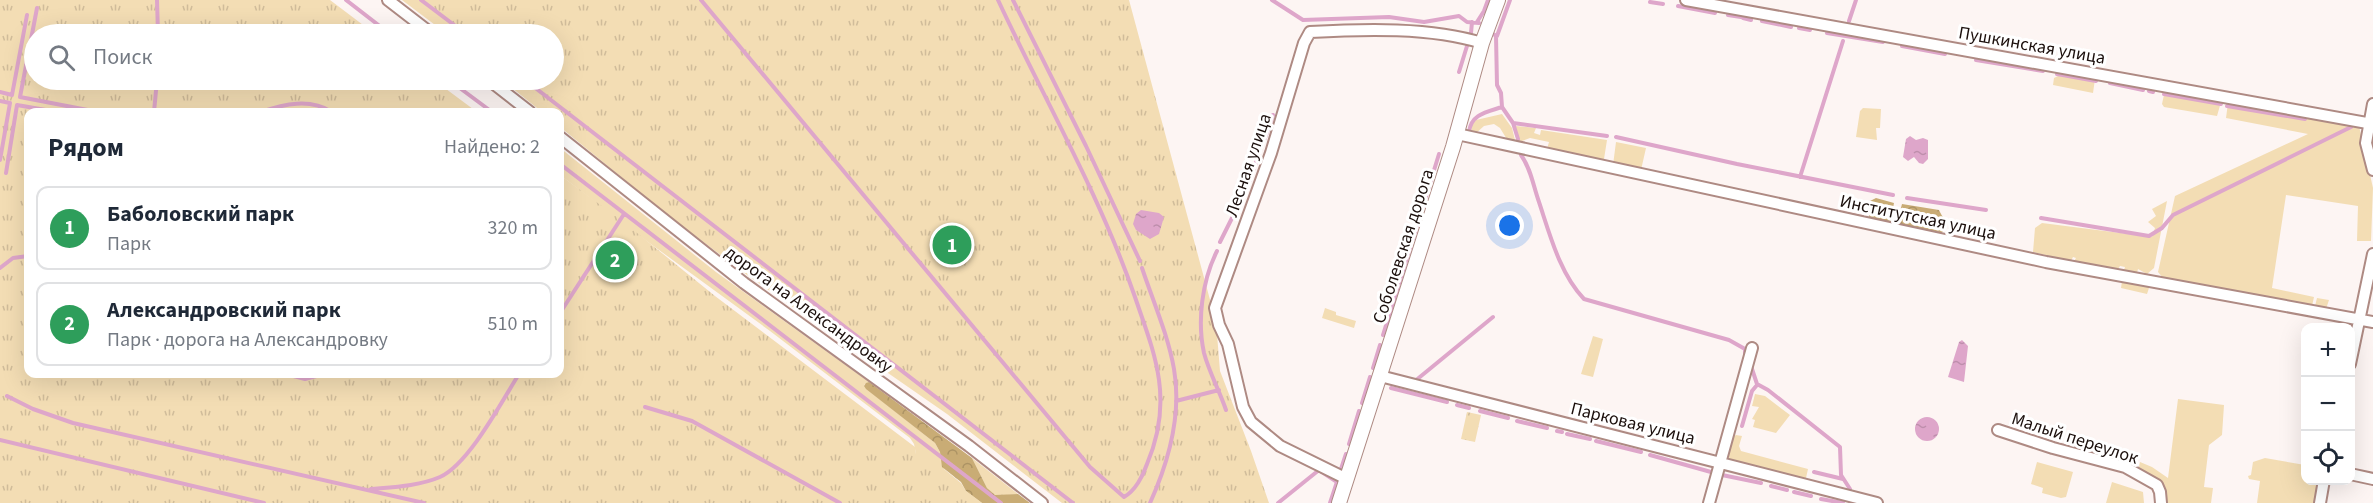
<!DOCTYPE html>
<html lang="ru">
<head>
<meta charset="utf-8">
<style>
  body { margin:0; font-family:"Source Sans 3",sans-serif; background:#f6f6f7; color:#1f2937 }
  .controls { position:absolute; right:18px; bottom:18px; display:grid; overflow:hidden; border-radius:12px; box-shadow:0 6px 24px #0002 }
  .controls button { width:54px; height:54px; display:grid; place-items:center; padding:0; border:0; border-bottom:2px solid #e0e1e3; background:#fff; color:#1f2937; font:30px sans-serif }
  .you { position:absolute; left:1510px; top:226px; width:21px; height:21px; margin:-15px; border:4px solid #fff; border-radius:50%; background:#1a73e8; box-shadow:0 0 0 9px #1a73e833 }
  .badge { display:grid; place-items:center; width:39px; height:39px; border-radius:50%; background:#3062d1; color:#fff; font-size:20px; font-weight:700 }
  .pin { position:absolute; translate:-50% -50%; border:3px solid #fff; box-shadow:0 2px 6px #0006 }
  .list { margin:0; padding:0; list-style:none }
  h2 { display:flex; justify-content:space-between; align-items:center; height:78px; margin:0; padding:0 24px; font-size:26px }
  h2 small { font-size:20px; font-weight:400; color:#747a83 }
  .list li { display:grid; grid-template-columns:39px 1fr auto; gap:18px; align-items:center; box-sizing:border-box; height:84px; margin:0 12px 12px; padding:0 12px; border:2px solid #e0e1e3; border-radius:12px }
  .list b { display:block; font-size:22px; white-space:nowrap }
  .list p { margin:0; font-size:20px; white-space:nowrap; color:#747a83 }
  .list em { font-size:20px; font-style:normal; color:#747a83 }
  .icon { flex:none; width:33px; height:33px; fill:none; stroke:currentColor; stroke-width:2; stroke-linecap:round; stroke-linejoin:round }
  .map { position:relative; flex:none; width:2373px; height:503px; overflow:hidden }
  .search { position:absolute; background:#fff; box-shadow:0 6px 24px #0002; left:24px; top:24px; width:540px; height:66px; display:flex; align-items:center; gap:15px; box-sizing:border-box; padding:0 21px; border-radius:33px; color:#747a83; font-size:22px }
  .panel { position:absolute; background:#fff; box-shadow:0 6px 24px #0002; left:24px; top:108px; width:540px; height:270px; border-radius:12px }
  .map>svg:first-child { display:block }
  .green { fill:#f3ddb4 }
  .forest { fill:url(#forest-crowns) }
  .park { fill:url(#park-tufts) }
  .water { fill:url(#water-ripples) }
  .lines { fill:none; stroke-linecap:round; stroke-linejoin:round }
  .stream { stroke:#dea6ca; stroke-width:4 }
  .minor-casing { stroke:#ae8a83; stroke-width:14 }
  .tertiary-casing { stroke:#ae8a83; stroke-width:16 }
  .minor { stroke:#fff; stroke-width:10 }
  .tertiary { stroke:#fff; stroke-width:14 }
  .labels { text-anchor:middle; stroke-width:6; stroke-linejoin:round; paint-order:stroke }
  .street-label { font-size:18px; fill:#1b0f0c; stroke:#fff }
</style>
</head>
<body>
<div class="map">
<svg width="2373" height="503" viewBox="0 0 2373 503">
  <defs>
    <pattern id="forest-crowns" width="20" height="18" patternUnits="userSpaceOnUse" patternTransform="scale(1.5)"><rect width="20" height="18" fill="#c9ac75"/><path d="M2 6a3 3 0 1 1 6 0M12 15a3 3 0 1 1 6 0" fill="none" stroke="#ac9364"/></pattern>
    <pattern id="park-tufts" width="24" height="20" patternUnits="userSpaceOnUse" patternTransform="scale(1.5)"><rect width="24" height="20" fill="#f3ddb4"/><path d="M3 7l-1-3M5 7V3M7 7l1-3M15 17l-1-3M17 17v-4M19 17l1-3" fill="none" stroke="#d0bc9a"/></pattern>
    <pattern id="water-ripples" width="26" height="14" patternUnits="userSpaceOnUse" patternTransform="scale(1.5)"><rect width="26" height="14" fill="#dea6ca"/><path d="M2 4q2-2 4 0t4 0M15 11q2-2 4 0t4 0" fill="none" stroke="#be8eac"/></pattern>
  </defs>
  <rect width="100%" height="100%" fill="#fdf5f3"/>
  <path class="green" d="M 2056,71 L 2095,79 L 2093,93 L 2053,85 L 2054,78 L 2058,76 Z
    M 2165,90 L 2219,98 L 2221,102 L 2217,116 L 2164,107 L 2162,104 Z
    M 2228,103 L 2359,126 L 2373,188 L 2371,241 L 2357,241 L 2358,206 L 2286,195 L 2272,288 L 2314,297 L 2312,306 L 2315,306 L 2317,298 L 2329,300 L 2326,309 L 2164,279 L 2158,272 L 2175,196 L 2308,134 L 2226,118 Z
    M 1863,108 L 1881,109 L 1880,128 L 1876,128 L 1877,140 L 1856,137 L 1860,111 Z
    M 1502,114 L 1512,128 L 1515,140 L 1519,138 L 1514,129 L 1516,126 L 1536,128 L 1534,133 L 1540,135 L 1541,130 L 1607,140 L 1604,159 L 1599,162 L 1547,149 L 1549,142 L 1530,138 L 1517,143 L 1508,141 L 1500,128 L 1494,124 L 1484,126 L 1475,134 L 1471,131 L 1472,124 L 1476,120 Z
    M 1616,142 L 1646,148 L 1641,170 L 1613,165 Z
    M 560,148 L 716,272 L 869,382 L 864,385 L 867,389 L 935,443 L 940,452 L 944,469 L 961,483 L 966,491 L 982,503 L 801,503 L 916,454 L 914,444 L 910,438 L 770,331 L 622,223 L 560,311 L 619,220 L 560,175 Z
    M 2167,201 L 2154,268 L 2147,274 L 2138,269 L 2137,273 L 2124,270 L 2125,267 L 2120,266 L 2118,269 L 2106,267 L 2105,269 L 2073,263 L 2076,258 L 2073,257 L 2071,261 L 2033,252 L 2035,228 L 2042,223 L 2152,237 L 2155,228 L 2148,222 L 2156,216 L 2152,209 Z
    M 2122,281 L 2146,284 L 2149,288 L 2147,294 L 2121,288 Z
    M 1325,308 L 1336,312 L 1336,315 L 1356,321 L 1354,328 L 1322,318 Z
    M 1593,336 L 1603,339 L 1593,377 L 1581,374 Z
    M 1755,394 L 1765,396 L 1790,415 L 1776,433 L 1753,427 L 1755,420 L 1752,419 L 1759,407 L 1752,406 Z
    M 2178,399 L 2224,405 L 2222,435 L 2209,445 L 2204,487 L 2213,488 L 2211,503 L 2164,503 L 2157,480 L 2139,467 L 2140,462 L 2152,467 L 2168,478 Z
    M 1736,435 L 1742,436 L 1739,446 L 1741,451 L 1808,469 L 1806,478 L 1802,480 L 1731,462 L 1727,453 L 1731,438 Z
    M 972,458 L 1018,494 L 995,496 L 987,488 Z
    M 2265,458 L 2305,465 L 2306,480 L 2320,481 L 2315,503 L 2257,503 L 2260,481 L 2249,479 L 2248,476 L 2251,475 L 2253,462 Z
    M 2037,462 L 2073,472 L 2066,497 L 2061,498 L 2042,493 L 2043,488 L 2031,484 Z
    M 2112,482 L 2143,492 L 2144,503 L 2106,503 Z"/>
  <path class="forest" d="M 1876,198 L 1894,203 L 1890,223 L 1871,221 L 1869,218 L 1870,201 Z
    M 1902,204 L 1939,210 C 1944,222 1951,220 1941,234 L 1899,225 L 1898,219 Z
    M 869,382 L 972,458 L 987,488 L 995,495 L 1018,494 L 1030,503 L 982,503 L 966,491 L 961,482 L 942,467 L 940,452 L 935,443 L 866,389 L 864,386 L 866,383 Z"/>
  <path class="park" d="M 0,0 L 330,0 L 375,34 L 34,34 L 34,80 L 434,80 L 477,112 L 28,112 L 28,374 L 560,374 L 560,175 L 626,224 L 715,296 L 915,447 L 916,454 L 982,503 L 0,503 Z
    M 402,0 L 1129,0 L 1216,322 L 1220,371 L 1251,451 L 1269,503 L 1062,503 L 947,414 L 747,275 L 669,216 L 560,127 L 560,112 L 542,112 L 502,80 L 554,80 L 554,34 L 447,34 Z
    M 1467,412 L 1481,415 L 1475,442 L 1461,439 Z"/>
  <path class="water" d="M 1910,136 L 1916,140 L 1923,138 L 1928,140 L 1928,159 L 1923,164 L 1919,163 L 1914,157 L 1908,161 L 1903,157 L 1906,139 Z
    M 1141,210 L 1159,213 L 1164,217 L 1159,234 L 1150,239 L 1136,230 L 1133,224 L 1136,214 Z
    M 1962,340 L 1968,346 L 1964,382 L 1948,377 L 1959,342 Z
    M1915 429a12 12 0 1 1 24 0a12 12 0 1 1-24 0Z"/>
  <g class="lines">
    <path class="stream" d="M 157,0 L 158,34
      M 346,0 L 390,34
      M 421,0 L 466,34
      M 701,0 L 1090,467 L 1124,497 C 1135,491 1143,476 1147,464 C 1158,438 1163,408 1159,380 C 1155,351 1144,324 1135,297 C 1099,193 1044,99 998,0
      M 1013,0 L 1086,146 L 1140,261
      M 1272,0 L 1303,20 L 1389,17 L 1424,22 L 1459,16 L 1467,22 L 1479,23
      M 1650,2 L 1663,4
      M 1678,6 L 1715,13
      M 37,8 L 20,97 L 98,112
      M 1728,15 L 1741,17
      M 1743,18 L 1751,20
      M 1762,21 L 1791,27
      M 1849,21 L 1856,0
      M 1477,22 L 1484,11 L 1488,0
      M 1799,28 L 1810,30
      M 1471,33 L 1472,22
      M 1492,33 L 1496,36 L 1497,85 L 1501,93 L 1502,107 L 1513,123 L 1518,139
      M 1827,33 L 1883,42
      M 1497,36 L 1510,0
      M 1902,46 L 1945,54
      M 1976,60 L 2043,71
      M 1459,72 L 1467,46
      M 2057,74 L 2096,81
      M 449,80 L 492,112
      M 525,80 L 1073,503
      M 2110,83 L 2143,90
      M 2149,91 L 2153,92
      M 0,92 L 12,95 L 27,15
      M 2164,94 L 2221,104
      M 0,101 L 10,103 L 0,160
      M 2227,106 L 2305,119
      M 154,112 L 157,80
      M 261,112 C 284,104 310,98 332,112
      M 1513,123 L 1607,136
      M 1469,132 C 1471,114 1487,112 1502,107
      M 1616,137 L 1737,164 L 1893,195
      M 1265,138 L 1273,115
      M 1521,155 C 1531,169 1533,185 1539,202 C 1550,235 1560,274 1584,299 L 1729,340 L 1745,349 L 1745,355
      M 560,164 L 1001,503
      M 6,173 L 17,105 L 57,112
      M 1800,177 L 1843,41
      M 1249,182 L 1259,154
      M 1907,198 L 1986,210
      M 1423,206 L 1439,154
      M 2041,218 L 2149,236 L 2162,228 L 2173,215 L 2351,127
      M 1413,239 L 1420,215
      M 1220,242 L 1245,192
      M 1217,251 C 1202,281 1197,321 1204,353 C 1209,372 1220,392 1226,410
      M 0,268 L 13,258 L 28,256
      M 1142,268 C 1153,301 1168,335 1174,369 C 1182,415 1169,461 1150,503
      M 560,313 L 624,214
      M 1383,335 L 1410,248
      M 1751,366 L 1757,384 L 1768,390 L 1840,447 L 1841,475 L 1850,489
      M 1373,368 L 1380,345
      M 286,374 L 305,379 L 324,374
      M 1415,381 L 1493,317
      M 1391,388 L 1447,402
      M 7,396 L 33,409 L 73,423 L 424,503
      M 1176,401 L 1219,390
      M 1362,403 L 1370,377
      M 1457,405 L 1469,408
      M 645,407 L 692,421 L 840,503
      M 1480,411 L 1508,418
      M 1517,421 L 1547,428
      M 1742,426 L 1752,391 L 1757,385
      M 1557,431 L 1562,432
      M 1567,434 L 1590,439
      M 0,440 L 264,503
      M 1596,441 L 1641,452
      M 1349,444 L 1359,411
      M 1650,455 L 1711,472
      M 1341,469 L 1346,454
      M 1814,472 L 1843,479
      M 1722,475 L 1761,483
      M 1771,486 L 1787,490
      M 371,489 C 393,487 419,486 440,477 C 469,464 502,401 519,374
      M 1794,492 L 1811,496
      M 1821,499 L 1843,503
      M 1278,503 L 1319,470 L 1337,482 L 1330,503"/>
    <g class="minor-casing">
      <path id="minor" d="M 388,0 L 432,34
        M 1686,0 L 2373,124
        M 489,80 L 530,112
        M 2373,104 L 2366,143 L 2373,170
        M 1457,134 L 2046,262 L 2373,322
        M 560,137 L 744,283 L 969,446 L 1042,503
        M 2350,364 L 2373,254
        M 1380,376 L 1877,503
        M 1998,430 L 2053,448 L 2125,467 L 2157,485 L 2160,492 L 2161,503
        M 2350,474 L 2373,479
        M 1347,479 L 1280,446 L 1251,422 L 1243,407 L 1228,344 L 1219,325 L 1215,308 L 1271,153 L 1304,43 L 1310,32 C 1364,29 1431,27 1482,43
        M 1709,503 L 1752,348
        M 2320,503 L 2324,480"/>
    </g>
    <g class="tertiary-casing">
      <path id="tertiary" d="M 1339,503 L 1453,147 L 1482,43 L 1498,0"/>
    </g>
    <use href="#minor" class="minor"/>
    <use href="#tertiary" class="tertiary"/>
  </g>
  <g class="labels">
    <g class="street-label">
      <text transform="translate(2032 45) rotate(10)" y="6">Пушкинская улица</text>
      <text transform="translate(1248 165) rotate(-71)" y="6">Лесная улица</text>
      <text transform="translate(1918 217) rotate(12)" y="6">Институтская улица</text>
      <text transform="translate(1403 246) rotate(-72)" y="6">Соболевская дорога</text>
      <text transform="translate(809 309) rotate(36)" y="6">дорога на Александровку</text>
      <text transform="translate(1633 423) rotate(14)" y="6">Парковая улица</text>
      <text transform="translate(2075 438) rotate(18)" y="6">Малый переулок</text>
    </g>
  </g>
</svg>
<div class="controls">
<button>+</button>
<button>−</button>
<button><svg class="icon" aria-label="locate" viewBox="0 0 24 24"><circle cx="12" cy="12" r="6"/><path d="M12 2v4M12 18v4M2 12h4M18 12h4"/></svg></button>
</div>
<div class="you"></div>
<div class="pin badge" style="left:952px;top:245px;background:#2e9e5b">1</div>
<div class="pin badge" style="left:615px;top:260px;background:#2e9e5b">2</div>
<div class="search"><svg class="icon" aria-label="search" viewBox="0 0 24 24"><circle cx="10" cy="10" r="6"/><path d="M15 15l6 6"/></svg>Поиск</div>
<section class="panel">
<h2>Рядом<small>Найдено: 2</small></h2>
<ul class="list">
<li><span class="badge" style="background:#2e9e5b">1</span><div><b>Баболовский парк</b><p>Парк</p></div><em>320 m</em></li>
<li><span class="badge" style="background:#2e9e5b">2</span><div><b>Александровский парк</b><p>Парк · дорога на Александровку</p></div><em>510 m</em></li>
</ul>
</section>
</div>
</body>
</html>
